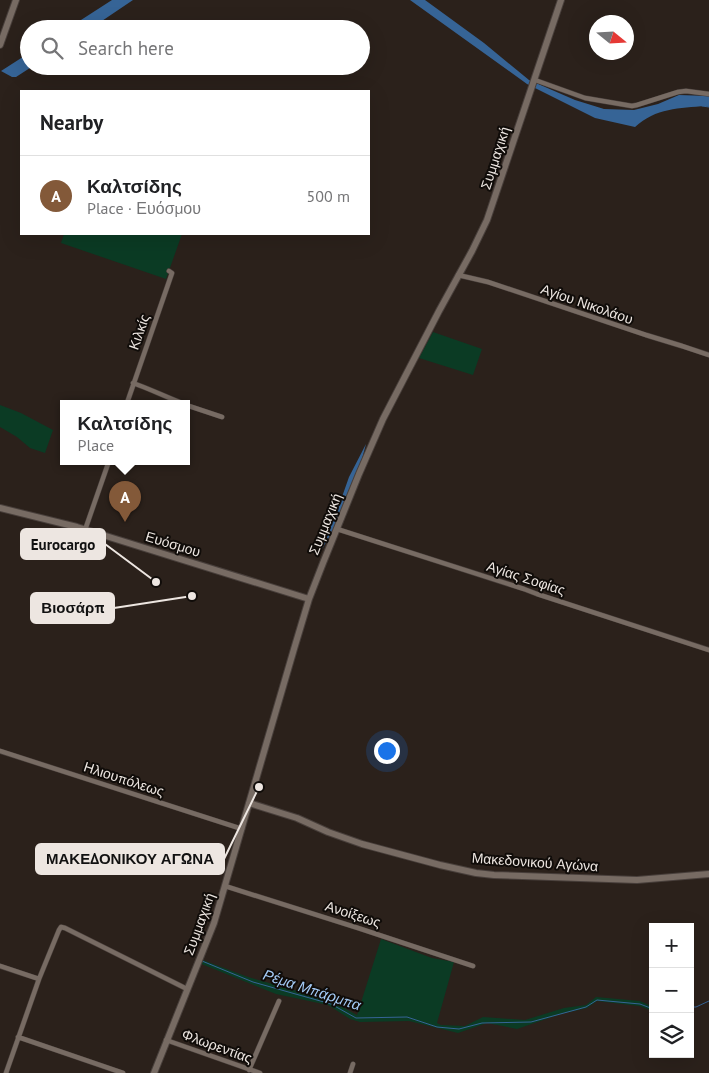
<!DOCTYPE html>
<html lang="en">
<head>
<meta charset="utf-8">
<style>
  body { margin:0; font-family:"PT Sans",sans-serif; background:#f6f6f6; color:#202124 }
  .controls { position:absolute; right:15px; bottom:15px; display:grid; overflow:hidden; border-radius:0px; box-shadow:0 5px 20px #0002 }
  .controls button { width:45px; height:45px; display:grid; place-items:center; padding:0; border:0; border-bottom:1px solid #e0e0e0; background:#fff; color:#202124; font:25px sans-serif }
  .compass { position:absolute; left:589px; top:15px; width:45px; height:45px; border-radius:50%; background:#fff; box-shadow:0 5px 20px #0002; rotate:108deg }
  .you { position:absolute; left:386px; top:750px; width:18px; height:18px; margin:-12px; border:4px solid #fff; border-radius:50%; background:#1a73e8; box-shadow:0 0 0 8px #1a73e833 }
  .badge { display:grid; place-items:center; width:32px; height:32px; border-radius:50%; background:#835939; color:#fff; font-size:16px; font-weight:700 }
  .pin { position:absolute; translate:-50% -41px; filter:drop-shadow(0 1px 2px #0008) }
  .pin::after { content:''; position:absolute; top:26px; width:18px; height:15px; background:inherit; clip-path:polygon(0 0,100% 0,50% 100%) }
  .popup { position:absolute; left:60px; top:400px; width:130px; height:65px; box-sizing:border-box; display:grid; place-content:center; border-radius:0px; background:#fff; filter:drop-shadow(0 1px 4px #0005); font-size:16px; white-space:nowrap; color:#757577 }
  .popup b { font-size:19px; color:#202124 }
  .popup::after { content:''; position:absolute; left:50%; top:100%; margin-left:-10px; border:10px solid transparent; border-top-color:#fff }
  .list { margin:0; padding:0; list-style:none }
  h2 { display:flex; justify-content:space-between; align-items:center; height:65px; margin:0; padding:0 20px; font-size:21px }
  h2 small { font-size:16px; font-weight:400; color:#757577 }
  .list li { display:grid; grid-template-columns:32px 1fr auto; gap:15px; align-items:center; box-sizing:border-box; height:80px; padding:0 20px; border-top:1px solid #e0e0e0 }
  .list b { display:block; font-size:19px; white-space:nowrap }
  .list p { margin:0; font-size:16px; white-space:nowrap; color:#757577 }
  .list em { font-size:16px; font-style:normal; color:#757577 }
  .icon { flex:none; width:28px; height:28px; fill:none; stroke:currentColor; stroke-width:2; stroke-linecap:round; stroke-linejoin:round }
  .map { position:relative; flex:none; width:709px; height:1073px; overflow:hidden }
  .search { position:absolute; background:#fff; box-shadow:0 5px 20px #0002; left:20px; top:20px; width:350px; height:55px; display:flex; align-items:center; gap:12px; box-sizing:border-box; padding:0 18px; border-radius:28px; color:#757577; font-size:19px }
  .panel { position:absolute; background:#fff; box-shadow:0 5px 20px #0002; left:20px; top:90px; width:350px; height:145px; border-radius:0px }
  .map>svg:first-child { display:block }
  .green { fill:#0b3b24 }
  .water { fill:#366496 }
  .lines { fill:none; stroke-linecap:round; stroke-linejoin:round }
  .stream { stroke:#366496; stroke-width:1 }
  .street-casing { stroke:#483f3b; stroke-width:5.5 }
  .secondary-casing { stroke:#483f3b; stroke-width:8 }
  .street { stroke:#776b63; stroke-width:4.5 }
  .secondary { stroke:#776b63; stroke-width:6 }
  .labels { text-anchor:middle; stroke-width:4; stroke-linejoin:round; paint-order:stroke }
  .street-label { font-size:14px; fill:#ede6e1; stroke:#100c09 }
  .water-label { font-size:15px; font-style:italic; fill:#a5ccf8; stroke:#100c09 }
  .leader { fill:none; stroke:#ede6e1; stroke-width:2 }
  .callout-dot { fill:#ede6e1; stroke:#100c09; stroke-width:2 }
  .callout { fill:#ede6e1; stroke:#ede6e1; stroke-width:2 }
  .callout-label { font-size:15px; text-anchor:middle; font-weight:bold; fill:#111 }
</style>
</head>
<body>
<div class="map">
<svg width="709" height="1073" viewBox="0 0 709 1073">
  <rect width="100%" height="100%" fill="#2b211b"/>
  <path class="green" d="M 64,234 L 182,234 L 166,279 L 61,243 Z
    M 433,332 L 482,349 L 473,375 L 419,358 Z
    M 0,405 L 21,413 L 53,430 L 45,453 L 30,448 L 17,437 L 0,427 Z
    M 381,939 L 432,958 L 454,962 L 437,1023 L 441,1025 L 465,1026 L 483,1017 L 525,1020 L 564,1008 L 586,1005 L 596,997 L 640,1001 L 653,1007 L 653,1011 L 639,1006 L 597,1001 L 587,1008 L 561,1014 L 517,1029 L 487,1023 L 458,1033 L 409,1021 L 360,1022 L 350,1019 L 328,1005 L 276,994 L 199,963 L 200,959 L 248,977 L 330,1000 L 357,1015 Z"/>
  <path class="water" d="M 112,0 L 133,0 L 90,29 L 67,29 Z
    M 410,0 L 425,0 L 484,43 L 529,80 L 575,100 L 604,109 L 634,110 L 658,104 L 679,95 L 709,96 L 709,107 L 706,106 C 679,108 656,108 635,127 L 595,118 L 527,84 Z
    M 29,53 L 29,66 L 33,66 L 16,77 L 12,77 L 1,71 Z
    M 366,444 L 355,485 L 339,520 L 322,549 L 331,522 L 336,519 L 336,514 L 349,477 Z"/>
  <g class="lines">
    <path class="stream" d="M 702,106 L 709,107
      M 202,961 L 253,982 L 331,1004 L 356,1018 L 407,1017 L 437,1027 L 459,1029 L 482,1023 L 531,1022 L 586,1007 L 597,1000 L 640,1004 L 653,1009
      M 690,1007 L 696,1007 L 709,1001"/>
    <g class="street-casing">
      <path id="street" d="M 535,80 L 585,98 L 632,106 L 637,105 L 678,92 L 686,91 L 709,94
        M 458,275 L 488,282 L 646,335 L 682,346 L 709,355
        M 133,383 C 150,389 166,397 182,403
        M 127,403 L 172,273 L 169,271
        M 186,405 L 222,417
        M 337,529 L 524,589 L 537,594 L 709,650
        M 85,530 L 109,461
        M 0,751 L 242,829
        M 225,886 L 358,928 L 473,966
        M 0,966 L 39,979
        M 18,1037 L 123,1073
        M 166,1040 L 260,1073
        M 249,1070 L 279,1001
        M 6,1073 L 39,979 L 59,930 L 61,927 L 65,928 L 187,989
        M 350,1073 L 353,1064"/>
    </g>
    <g class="secondary-casing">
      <path id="secondary" d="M 0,45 L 16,0
        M 0,508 L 77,527 L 309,599
        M 249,803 L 297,818 L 328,832 L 362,844 L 440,865 L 476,873 L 494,875 L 637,880 L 709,874
        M 154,1073 L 214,923 L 294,649 L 309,599 L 323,563 L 359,474 L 383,419 L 439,311 L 472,251 L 487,220 L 561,0"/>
    </g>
    <use href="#street" class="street"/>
    <use href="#secondary" class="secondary"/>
  </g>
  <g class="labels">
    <g class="street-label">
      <text transform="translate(495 158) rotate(-72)" y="5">Συμμαχική</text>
      <text transform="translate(587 304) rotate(19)" y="5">Αγίου Νικολάου</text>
      <text transform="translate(139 332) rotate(-71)" y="5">Κιλκίς</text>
      <text transform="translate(325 524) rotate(-68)" y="5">Συμμαχική</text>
      <text transform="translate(173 544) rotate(17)" y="5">Ευόσμου</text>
      <text transform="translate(526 578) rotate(18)" y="5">Αγίας Σοφίας</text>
      <text transform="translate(124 779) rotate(18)" y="5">Ηλιουπόλεως</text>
      <text transform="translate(535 862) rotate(4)" y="5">Μακεδονικού Αγώνα</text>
      <text transform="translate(353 914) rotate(18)" y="5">Ανοίξεως</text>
      <text transform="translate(199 924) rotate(-70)" y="5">Συμμαχική</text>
      <text transform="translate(217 1046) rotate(20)" y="5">Φλωρεντίας</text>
    </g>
    <g class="water-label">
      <text transform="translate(312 990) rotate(18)" y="5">Ρέμα Μπάρμπα</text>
    </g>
  </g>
  <path class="leader" d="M156 582L105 544M192 596L114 608M259 787L224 859"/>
  <g class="callout-dot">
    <circle cx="156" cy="582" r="5"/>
    <circle cx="192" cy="596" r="5"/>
    <circle cx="259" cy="787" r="5"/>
  </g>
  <g class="callout">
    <rect x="21" y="529" width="84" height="30" rx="5"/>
    <rect x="31" y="593" width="83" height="30" rx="5"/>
    <rect x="36" y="844" width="188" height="30" rx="5"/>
  </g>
  <g class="callout-label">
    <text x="63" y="550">Eurocargo</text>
    <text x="73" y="613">Βιοσάρπ</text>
    <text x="130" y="864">ΜΑΚΕΔΟΝΙΚΟΥ ΑΓΩΝΑ</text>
  </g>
</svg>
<div class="controls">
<button>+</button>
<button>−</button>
<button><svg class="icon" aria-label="layers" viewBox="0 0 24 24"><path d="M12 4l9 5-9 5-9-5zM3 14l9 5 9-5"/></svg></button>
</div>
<svg class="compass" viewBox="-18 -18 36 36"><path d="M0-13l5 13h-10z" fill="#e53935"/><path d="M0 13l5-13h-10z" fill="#757577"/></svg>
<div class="you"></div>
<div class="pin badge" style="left:125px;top:522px">A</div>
<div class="popup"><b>Καλτσίδης</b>Place</div>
<div class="search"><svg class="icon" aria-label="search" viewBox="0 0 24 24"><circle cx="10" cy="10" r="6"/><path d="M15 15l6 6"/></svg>Search here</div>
<section class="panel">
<h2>Nearby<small></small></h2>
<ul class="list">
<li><span class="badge">A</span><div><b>Καλτσίδης</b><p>Place · Ευόσμου</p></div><em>500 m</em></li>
</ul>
</section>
</div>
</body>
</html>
